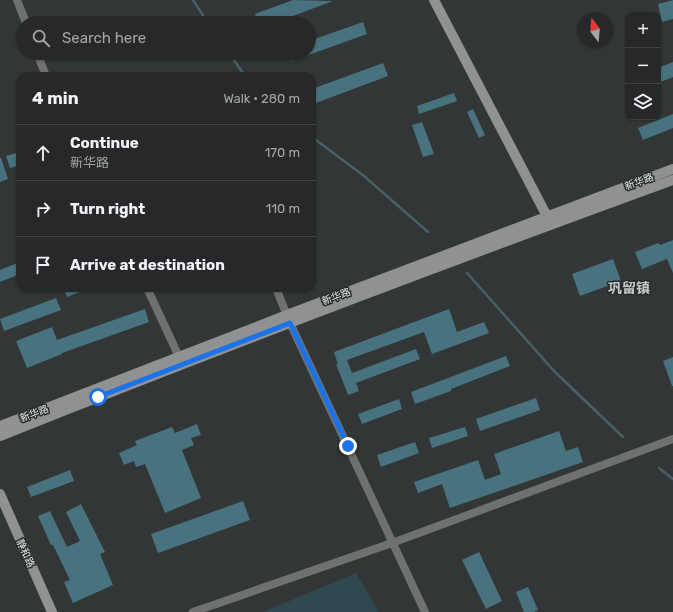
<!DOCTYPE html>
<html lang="en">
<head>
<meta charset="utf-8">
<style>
  body { margin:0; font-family:Rubik,"Noto Sans SC",sans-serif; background:#2e3031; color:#f1f3f6 }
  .controls { position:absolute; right:12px; top:12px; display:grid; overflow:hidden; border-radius:8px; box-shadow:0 1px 3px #0004 }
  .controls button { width:36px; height:36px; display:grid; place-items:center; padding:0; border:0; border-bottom:1px solid #424446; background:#262829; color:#f1f3f6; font:20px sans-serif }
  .compass { position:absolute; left:577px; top:12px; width:36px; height:36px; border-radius:50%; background:#262829; box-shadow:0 1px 3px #0004; rotate:344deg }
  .stop { position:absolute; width:12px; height:12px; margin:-9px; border:3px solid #1a73e8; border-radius:50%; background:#fff }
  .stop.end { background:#1a73e8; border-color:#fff; box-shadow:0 1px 4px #0008 }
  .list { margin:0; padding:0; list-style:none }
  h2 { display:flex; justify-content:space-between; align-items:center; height:52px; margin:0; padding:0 16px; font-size:17px }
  h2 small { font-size:13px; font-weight:400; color:#a4a6a8 }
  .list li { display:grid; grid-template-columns:26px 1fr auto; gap:12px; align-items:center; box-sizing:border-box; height:56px; padding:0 16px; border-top:1px solid #424446 }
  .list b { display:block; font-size:15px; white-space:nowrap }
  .list p { margin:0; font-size:13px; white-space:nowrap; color:#a4a6a8 }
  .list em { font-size:13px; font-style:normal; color:#a4a6a8 }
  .icon { flex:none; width:22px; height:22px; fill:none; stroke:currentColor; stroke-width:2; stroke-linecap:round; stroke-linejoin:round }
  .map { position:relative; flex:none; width:673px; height:612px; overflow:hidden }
  .search { position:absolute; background:#262829; box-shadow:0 1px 3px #0004; left:16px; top:16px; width:300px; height:44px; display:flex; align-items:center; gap:10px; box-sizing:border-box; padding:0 14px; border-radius:22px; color:#a4a6a8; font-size:15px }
  .panel { position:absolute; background:#262829; box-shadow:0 1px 3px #0004; left:16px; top:72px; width:300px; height:220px; border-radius:12px }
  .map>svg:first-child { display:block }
  .green { fill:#2f4951 }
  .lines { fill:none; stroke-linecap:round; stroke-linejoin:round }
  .stream { stroke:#486067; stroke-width:2.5 }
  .building { fill:#47727e }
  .street { stroke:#6f7171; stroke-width:8 }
  .secondary { stroke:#8f9192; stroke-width:10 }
  .route { stroke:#1a73e8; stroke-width:5 }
  .labels { text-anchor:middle; stroke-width:3; stroke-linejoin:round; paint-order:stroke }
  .street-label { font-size:10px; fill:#eaeced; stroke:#292c2d }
  .district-label { font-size:14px; font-weight:bold; fill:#c7cacb; stroke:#292c2d }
</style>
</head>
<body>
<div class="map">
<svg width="673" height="612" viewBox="0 0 673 612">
  <rect width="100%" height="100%" fill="#333637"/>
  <path class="green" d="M 356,573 L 379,612 L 263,612 Z"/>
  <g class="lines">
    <path class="stream" d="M 193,0 L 208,23
      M 229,53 L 245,76
      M 312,137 L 364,176 L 428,232
      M 467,273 L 554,371 L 623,437
      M 659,468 L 673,479"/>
  </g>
  <path class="building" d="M 293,0 L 333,1 L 274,23 L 258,23 L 255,14 Z
    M 673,0 L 673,19 L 662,22 L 658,4 Z
    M 363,22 L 367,34 L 292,61 L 290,53 L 309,53 L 309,41 Z
    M 673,62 L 673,77 L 658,83 L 658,68 Z
    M 383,63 L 388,76 L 316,103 L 312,89 Z
    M 454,93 L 457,101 L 419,114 L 417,106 Z
    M 473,109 L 485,135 L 479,138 L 467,112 Z
    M 673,114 L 673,128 L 643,140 L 638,128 Z
    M 422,122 L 434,154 L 423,157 L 412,125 Z
    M 20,152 L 20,165 L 10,168 L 6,156 Z
    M 0,158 L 1,158 L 8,179 L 0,182 Z
    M 673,240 L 673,273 L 667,259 L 642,269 L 635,252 L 658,243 L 660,245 Z
    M 613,259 L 621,281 L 580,296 L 572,274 Z
    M 20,262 L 20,274 L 0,282 L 0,270 Z
    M 64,288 L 90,288 L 67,297 Z
    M 56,298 L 61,310 L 4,331 L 0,319 Z
    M 145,309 L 149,322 L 62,353 L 62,354 L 27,368 L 16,341 L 52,327 L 57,340 Z
    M 449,309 L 457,332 L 484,322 L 489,333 L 432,354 L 424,332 L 347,360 L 352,373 L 416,349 L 420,359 L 356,383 L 359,391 L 348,395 L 336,364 L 338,364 L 334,352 Z
    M 506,356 L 510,366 L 451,389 L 451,391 L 415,404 L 411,392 Z
    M 673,357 L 673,386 L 672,386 L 663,361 Z
    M 536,398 L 540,410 L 480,431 L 476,419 Z
    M 399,399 L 402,409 L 362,424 L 358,414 Z
    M 197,424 L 201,435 L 191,438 L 194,445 L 182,450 L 201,498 L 165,513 L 145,464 L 136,467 L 134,461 L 124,465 L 119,453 L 137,445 L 135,441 L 172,427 L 175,433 Z
    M 465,427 L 468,436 L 432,448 L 429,438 Z
    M 559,431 L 566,451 L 578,447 L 583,462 L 450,508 L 442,484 L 418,493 L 414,482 L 478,460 L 485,480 L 501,474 L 494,454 Z
    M 415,442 L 419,453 L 381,467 L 377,455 Z
    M 70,470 L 74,481 L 31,497 L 27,487 Z
    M 243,501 L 250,520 L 158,553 L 151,534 Z
    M 81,504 L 105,552 L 100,554 L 113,585 L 73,603 L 64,582 L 70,580 L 53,545 L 51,545 L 38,516 L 50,511 L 67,547 L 80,541 L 66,512 Z
    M 479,552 L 502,601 L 486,609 L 462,560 Z
    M 528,587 L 538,610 L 534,612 L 524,612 L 516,592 Z"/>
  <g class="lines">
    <path class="street" d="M 17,0 L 26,23
      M 37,53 L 46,76
      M 147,288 L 181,361
      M 276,288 L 290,323 L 425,612
      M 193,612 L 392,543 L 673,439"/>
    <path class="secondary" d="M 434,0 L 550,222
      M 0,426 L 287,315 L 673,169
      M 0,436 C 223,347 448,262 673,180
      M 0,494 L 52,612"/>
  </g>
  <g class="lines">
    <path class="route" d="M 98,397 L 290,323 L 348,446"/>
  </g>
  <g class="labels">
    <g class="street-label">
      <text transform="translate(639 181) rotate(-20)" y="4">新华路</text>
      <text transform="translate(336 296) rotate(-21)" y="4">新华路</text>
      <text transform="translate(34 413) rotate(-21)" y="4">新华路</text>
      <text transform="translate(26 553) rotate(66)" y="4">静和路</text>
    </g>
    <g class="district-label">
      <text x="629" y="293">巩留镇</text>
    </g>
  </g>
</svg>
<div class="controls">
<button>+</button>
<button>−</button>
<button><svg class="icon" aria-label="layers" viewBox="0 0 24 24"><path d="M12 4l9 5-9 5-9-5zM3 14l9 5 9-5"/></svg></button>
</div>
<svg class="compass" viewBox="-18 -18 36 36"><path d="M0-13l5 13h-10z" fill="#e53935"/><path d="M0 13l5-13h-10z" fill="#a4a6a8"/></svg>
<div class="stop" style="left:98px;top:397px"></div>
<div class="stop end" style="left:348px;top:446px"></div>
<div class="search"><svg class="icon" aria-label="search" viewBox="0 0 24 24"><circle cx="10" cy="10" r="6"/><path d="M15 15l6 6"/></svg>Search here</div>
<section class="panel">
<h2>4 min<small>Walk · 280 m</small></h2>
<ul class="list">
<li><svg class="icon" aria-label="ahead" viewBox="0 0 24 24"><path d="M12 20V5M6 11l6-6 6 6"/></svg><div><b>Continue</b><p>新华路</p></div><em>170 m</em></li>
<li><svg class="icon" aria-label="right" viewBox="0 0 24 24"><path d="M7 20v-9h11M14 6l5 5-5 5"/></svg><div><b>Turn right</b></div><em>110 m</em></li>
<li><svg class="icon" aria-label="arrive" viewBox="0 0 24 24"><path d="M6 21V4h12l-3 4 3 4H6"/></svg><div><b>Arrive at destination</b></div></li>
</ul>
</section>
</div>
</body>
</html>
